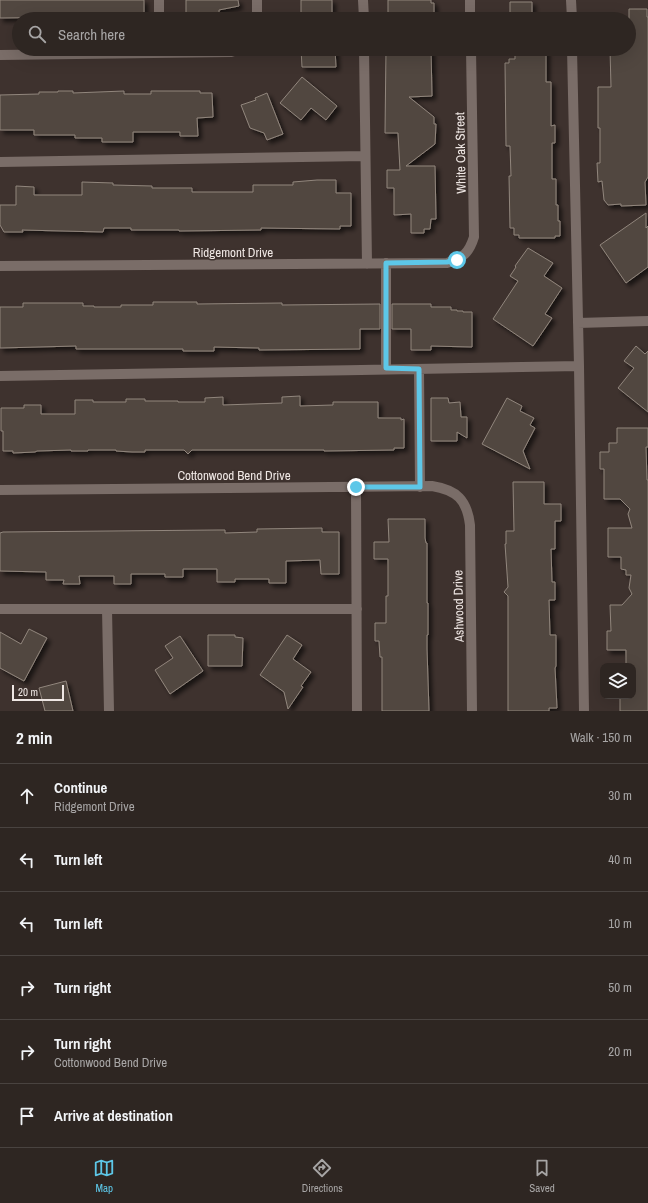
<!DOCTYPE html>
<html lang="en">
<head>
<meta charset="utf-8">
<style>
  body { margin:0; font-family:"Archivo Narrow",sans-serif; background:#3a322f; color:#f1f3f6 }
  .controls { position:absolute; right:12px; bottom:12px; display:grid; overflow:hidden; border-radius:8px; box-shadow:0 4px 16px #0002 }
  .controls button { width:36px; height:36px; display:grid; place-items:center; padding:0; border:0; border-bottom:1px solid #494340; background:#2e2622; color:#f1f3f6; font:20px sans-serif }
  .scale { position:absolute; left:12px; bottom:10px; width:52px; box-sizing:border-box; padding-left:4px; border:2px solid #efe7e4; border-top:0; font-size:11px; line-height:14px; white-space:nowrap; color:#efe7e4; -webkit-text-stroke:3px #3e322e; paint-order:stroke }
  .stop { position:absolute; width:12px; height:12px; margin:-9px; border:3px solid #5dc7e8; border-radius:50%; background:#fff }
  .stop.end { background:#5dc7e8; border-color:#fff; box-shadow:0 1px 4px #0008 }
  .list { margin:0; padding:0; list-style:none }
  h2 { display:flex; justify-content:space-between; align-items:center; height:52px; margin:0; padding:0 16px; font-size:17px }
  h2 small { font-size:13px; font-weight:400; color:#a7a5a5 }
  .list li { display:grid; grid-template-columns:26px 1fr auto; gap:12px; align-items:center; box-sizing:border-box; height:64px; padding:0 16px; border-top:1px solid #494340 }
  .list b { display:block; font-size:15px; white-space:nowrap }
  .list p { margin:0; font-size:13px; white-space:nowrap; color:#a7a5a5 }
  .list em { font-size:13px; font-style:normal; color:#a7a5a5 }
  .icon { flex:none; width:22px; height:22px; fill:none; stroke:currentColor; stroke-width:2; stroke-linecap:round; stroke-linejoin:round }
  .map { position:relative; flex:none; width:648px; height:711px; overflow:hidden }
  .search { position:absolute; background:#2e2622; box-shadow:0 4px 16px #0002; left:12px; right:12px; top:12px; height:44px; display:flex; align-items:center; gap:10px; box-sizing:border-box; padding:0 14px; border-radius:22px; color:#a7a5a5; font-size:15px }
  .sheet { height:436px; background:#2e2622 }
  nav { display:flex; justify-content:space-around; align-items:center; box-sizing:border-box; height:56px; border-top:1px solid #494340; background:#2e2622; font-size:11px; color:#a7a5a5 }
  nav a { display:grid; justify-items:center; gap:2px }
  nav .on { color:#5dc7e8 }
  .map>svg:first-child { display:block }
  .building { fill:#51473f; stroke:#91867d; filter:url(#shadow) }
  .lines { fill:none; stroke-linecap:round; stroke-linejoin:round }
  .minor { stroke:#7a6d68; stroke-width:10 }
  .route { stroke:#5dc7e8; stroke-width:5 }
  .labels { text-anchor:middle; stroke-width:3; stroke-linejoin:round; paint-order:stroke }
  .street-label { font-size:13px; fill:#efe7e4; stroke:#3e322e }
</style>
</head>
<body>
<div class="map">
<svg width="648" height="711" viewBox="0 0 648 711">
  <defs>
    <filter id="shadow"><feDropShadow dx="3.5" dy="3.5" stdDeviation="2" flood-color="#0009"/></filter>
  </defs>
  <rect width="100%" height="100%" fill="#3e322e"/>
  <path class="building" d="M 0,0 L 144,0 L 144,17 L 89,19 L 89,18 L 73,17 L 0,18 Z
    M 186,0 L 238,0 L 239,6 L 219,10 L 219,19 L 186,19 Z
    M 301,0 L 332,0 L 332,19 L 301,19 Z
    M 388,0 L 431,0 L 431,3 L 434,3 L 434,16 L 432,16 L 432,19 L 406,19 L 406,14 L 388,14 Z
    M 510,2 L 532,2 L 532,19 L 510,19 Z
    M 629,9 L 647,9 L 647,17 L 648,17 L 648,177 L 645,182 L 646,205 L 621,206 L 621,204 L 608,205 L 604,200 L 602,181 L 598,182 L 597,163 L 600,163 L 600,128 L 598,128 L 598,87 L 611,87 L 610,49 L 629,49 Z
    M 301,49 L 335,49 L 336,67 L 302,67 Z
    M 386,49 L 431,49 L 432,96 L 409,97 L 434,117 L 434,124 L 436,124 L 435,144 L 406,166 L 435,166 L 436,219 L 431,219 L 430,229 L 424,229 L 424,233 L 411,233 L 411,214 L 394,215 L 394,188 L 387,188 L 387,170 L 400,170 L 398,133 L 385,133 Z
    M 515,49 L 546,49 L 546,82 L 551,82 L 551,126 L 555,125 L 555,143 L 552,143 L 552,179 L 556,179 L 556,205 L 558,205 L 558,221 L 560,221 L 560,236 L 555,236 L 555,238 L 519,238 L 519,235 L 514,235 L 514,228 L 510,228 L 509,176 L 511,176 L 510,146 L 506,146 L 505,63 L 509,63 L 509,59 L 515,59 Z
    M 302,77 L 337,106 L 326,120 L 311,108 L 301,120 L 280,103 Z
    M 58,91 L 73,91 L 73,93 L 124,91 L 124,94 L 151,94 L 151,91 L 200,91 L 200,93 L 212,93 L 213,117 L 197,118 L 198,136 L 180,136 L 180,132 L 133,132 L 133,142 L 102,142 L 102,138 L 75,138 L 75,135 L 34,135 L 34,130 L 0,130 L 0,95 L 39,94 L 39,92 L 58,92 Z
    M 267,93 L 283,134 L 267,140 L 264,133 L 250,128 L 241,105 L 256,100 L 255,98 Z
    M 317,180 L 336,180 L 336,193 L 351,193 L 351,226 L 340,226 L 340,229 L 261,228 L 261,230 L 179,231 L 179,230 L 131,230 L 131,228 L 104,228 L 103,232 L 22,230 L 23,232 L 4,232 L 0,225 L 0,205 L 16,205 L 16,186 L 34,187 L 34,195 L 82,195 L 82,182 L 113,183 L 113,185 L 152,186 L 152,188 L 192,188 L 192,192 L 253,192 L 253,185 L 293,185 L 293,182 Z
    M 646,213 L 646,228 L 648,226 L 648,267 L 626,283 L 600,245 Z
    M 528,248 L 553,263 L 544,276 L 562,288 L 545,314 L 552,318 L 533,346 L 493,319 L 518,281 L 510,276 L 516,267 L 515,266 Z
    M 153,302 L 197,302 L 197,304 L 282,303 L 282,305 L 380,304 L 380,329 L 360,329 L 360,349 L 259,350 L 259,348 L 214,347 L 214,351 L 183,351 L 183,349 L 76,349 L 76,346 L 0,348 L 0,307 L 23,307 L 23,303 L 83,303 L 83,306 L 94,306 L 94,307 L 121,307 L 121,305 L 153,305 Z
    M 392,304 L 431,304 L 431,307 L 451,307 L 451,310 L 457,310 L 457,311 L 463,311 L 463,312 L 472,312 L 472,347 L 431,346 L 431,350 L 411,350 L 411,329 L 392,329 Z
    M 636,346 L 645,354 L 648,351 L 648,412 L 618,388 L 634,368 L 624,361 Z
    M 300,396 L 300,406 L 333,405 L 333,402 L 378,402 L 378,418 L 401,418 L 401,420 L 404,419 L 404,448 L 394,448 L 394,450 L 324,451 L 324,450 L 192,450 L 188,454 L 184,450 L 145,450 L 145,452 L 132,452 L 116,451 L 116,450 L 88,450 L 88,451 L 71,451 L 71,450 L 37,451 L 35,452 L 13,453 L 13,451 L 3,451 L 3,431 L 1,431 L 1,408 L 24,408 L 24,405 L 41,405 L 41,414 L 75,414 L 75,400 L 93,400 L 93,402 L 126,402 L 126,399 L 145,399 L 145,401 L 178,401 L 178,402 L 205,402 L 205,398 L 223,397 L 223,405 L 282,403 L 282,397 Z
    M 431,398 L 448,398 L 449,403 L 460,402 L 461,417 L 467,417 L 467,438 L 457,432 L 457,441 L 431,441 Z
    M 507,398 L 522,406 L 520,411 L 534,418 L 530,425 L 535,428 L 523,451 L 530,469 L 482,444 Z
    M 617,428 L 648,428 L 648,447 L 646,447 L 647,480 L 648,480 L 648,711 L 620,711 L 620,696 L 633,696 L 633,666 L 626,666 L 626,650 L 607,650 L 607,631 L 611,631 L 610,605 L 622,605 L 632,594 L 629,588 L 631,575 L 626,575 L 626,570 L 621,569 L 621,557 L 608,557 L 608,528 L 632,528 L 628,514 L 630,509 L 620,499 L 604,499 L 604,469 L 600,469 L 600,452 L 609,452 L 609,443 L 617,443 Z
    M 513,482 L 544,482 L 544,504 L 561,504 L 561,521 L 555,521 L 555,549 L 551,549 L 552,582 L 555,582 L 555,600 L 549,600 L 550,635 L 556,635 L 556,666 L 555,668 L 557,708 L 549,708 L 549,711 L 508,711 L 508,596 L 504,592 L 508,587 L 505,544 L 506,544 L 506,531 L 514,531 Z
    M 388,519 L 425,519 L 425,538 L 426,543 L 427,543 L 427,603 L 428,603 L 428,635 L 427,635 L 427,649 L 429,711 L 382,711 L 382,657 L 380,657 L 379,641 L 375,641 L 375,623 L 386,623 L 386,596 L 388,596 L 388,559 L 374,559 L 374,542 L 389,542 Z
    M 322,528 L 322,532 L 339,532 L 339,574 L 321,574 L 320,560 L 286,561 L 286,583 L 269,583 L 269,579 L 235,579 L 235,582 L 217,582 L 217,569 L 183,569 L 183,577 L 165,577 L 165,574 L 131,574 L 131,584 L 114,584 L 114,576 L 79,576 L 80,584 L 63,584 L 64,580 L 46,580 L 46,572 L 0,571 L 0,533 L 3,532 L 217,530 L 225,530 L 225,533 L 257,532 L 257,529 Z
    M 29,629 L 47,638 L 24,681 L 0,668 L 0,632 L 21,644 Z
    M 208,635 L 235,635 L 235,637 L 243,638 L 242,666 L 208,666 Z
    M 287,635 L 302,645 L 293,659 L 311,672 L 301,686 L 303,687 L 288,709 L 284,692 L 260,675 Z
    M 180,636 L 203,671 L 170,694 L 155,670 L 173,658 L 165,646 Z
    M 66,681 L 73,711 L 45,711 L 39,688 Z"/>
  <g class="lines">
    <path class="minor" d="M 257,0 L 257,19
      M 363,0 L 364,19
      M 470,0 L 470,19
      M 571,0 L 572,19
      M 159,19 L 159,0
      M 364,49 L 367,264
      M 572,49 L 579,366 L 584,711
      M 0,55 L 231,52 L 240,49
      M 0,162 L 365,156
      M 386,263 L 386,368
      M 0,266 L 447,263 C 463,258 469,253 474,237 L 471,49
      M 578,323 L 648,321
      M 419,369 L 420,487
      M 0,376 C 193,374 386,369 579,366
      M 356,487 L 357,711
      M 0,490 L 432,486 C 457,490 467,500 470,525 L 472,711
      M 0,609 L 357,609
      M 107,609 L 109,711"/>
  </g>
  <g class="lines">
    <path class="route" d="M 356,487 L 420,487 L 419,369 L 386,368 L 386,263 L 447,262 L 457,260"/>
  </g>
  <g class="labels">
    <g class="street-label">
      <text transform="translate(460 153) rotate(-91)" y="5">White Oak Street</text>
      <text x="233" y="257">Ridgemont Drive</text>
      <text x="234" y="480">Cottonwood Bend Drive</text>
      <text transform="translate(458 606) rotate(-91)" y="5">Ashwood Drive</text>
    </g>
  </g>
</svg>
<div class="controls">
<button><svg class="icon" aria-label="layers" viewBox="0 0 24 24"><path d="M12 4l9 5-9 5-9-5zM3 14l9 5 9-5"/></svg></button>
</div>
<div class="scale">20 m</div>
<div class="stop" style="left:457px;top:260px"></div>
<div class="stop end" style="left:356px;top:487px"></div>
<div class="search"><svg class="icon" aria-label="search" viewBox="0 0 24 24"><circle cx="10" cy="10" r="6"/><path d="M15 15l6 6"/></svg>Search here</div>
</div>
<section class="sheet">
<h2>2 min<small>Walk · 150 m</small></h2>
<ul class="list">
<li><svg class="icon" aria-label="ahead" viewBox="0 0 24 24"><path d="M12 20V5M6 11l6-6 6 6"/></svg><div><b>Continue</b><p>Ridgemont Drive</p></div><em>30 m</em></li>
<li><svg class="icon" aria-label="left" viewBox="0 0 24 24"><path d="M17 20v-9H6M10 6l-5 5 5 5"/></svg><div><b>Turn left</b></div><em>40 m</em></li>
<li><svg class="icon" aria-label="left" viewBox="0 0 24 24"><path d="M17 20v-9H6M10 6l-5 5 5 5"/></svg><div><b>Turn left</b></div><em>10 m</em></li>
<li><svg class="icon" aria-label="right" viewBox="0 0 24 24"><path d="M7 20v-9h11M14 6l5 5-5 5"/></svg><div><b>Turn right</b></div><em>50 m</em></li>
<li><svg class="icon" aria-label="right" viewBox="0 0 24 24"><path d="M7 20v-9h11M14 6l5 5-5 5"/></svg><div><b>Turn right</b><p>Cottonwood Bend Drive</p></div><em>20 m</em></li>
<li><svg class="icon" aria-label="arrive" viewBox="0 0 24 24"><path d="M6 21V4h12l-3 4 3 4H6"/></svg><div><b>Arrive at destination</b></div></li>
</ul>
</section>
<nav>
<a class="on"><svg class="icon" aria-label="map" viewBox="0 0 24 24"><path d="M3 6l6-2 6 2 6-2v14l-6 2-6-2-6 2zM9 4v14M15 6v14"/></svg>Map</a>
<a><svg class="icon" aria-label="directions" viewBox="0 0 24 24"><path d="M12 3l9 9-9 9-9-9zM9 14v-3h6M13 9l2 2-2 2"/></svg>Directions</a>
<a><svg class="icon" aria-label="saved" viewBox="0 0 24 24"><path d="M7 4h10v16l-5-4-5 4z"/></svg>Saved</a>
</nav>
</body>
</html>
